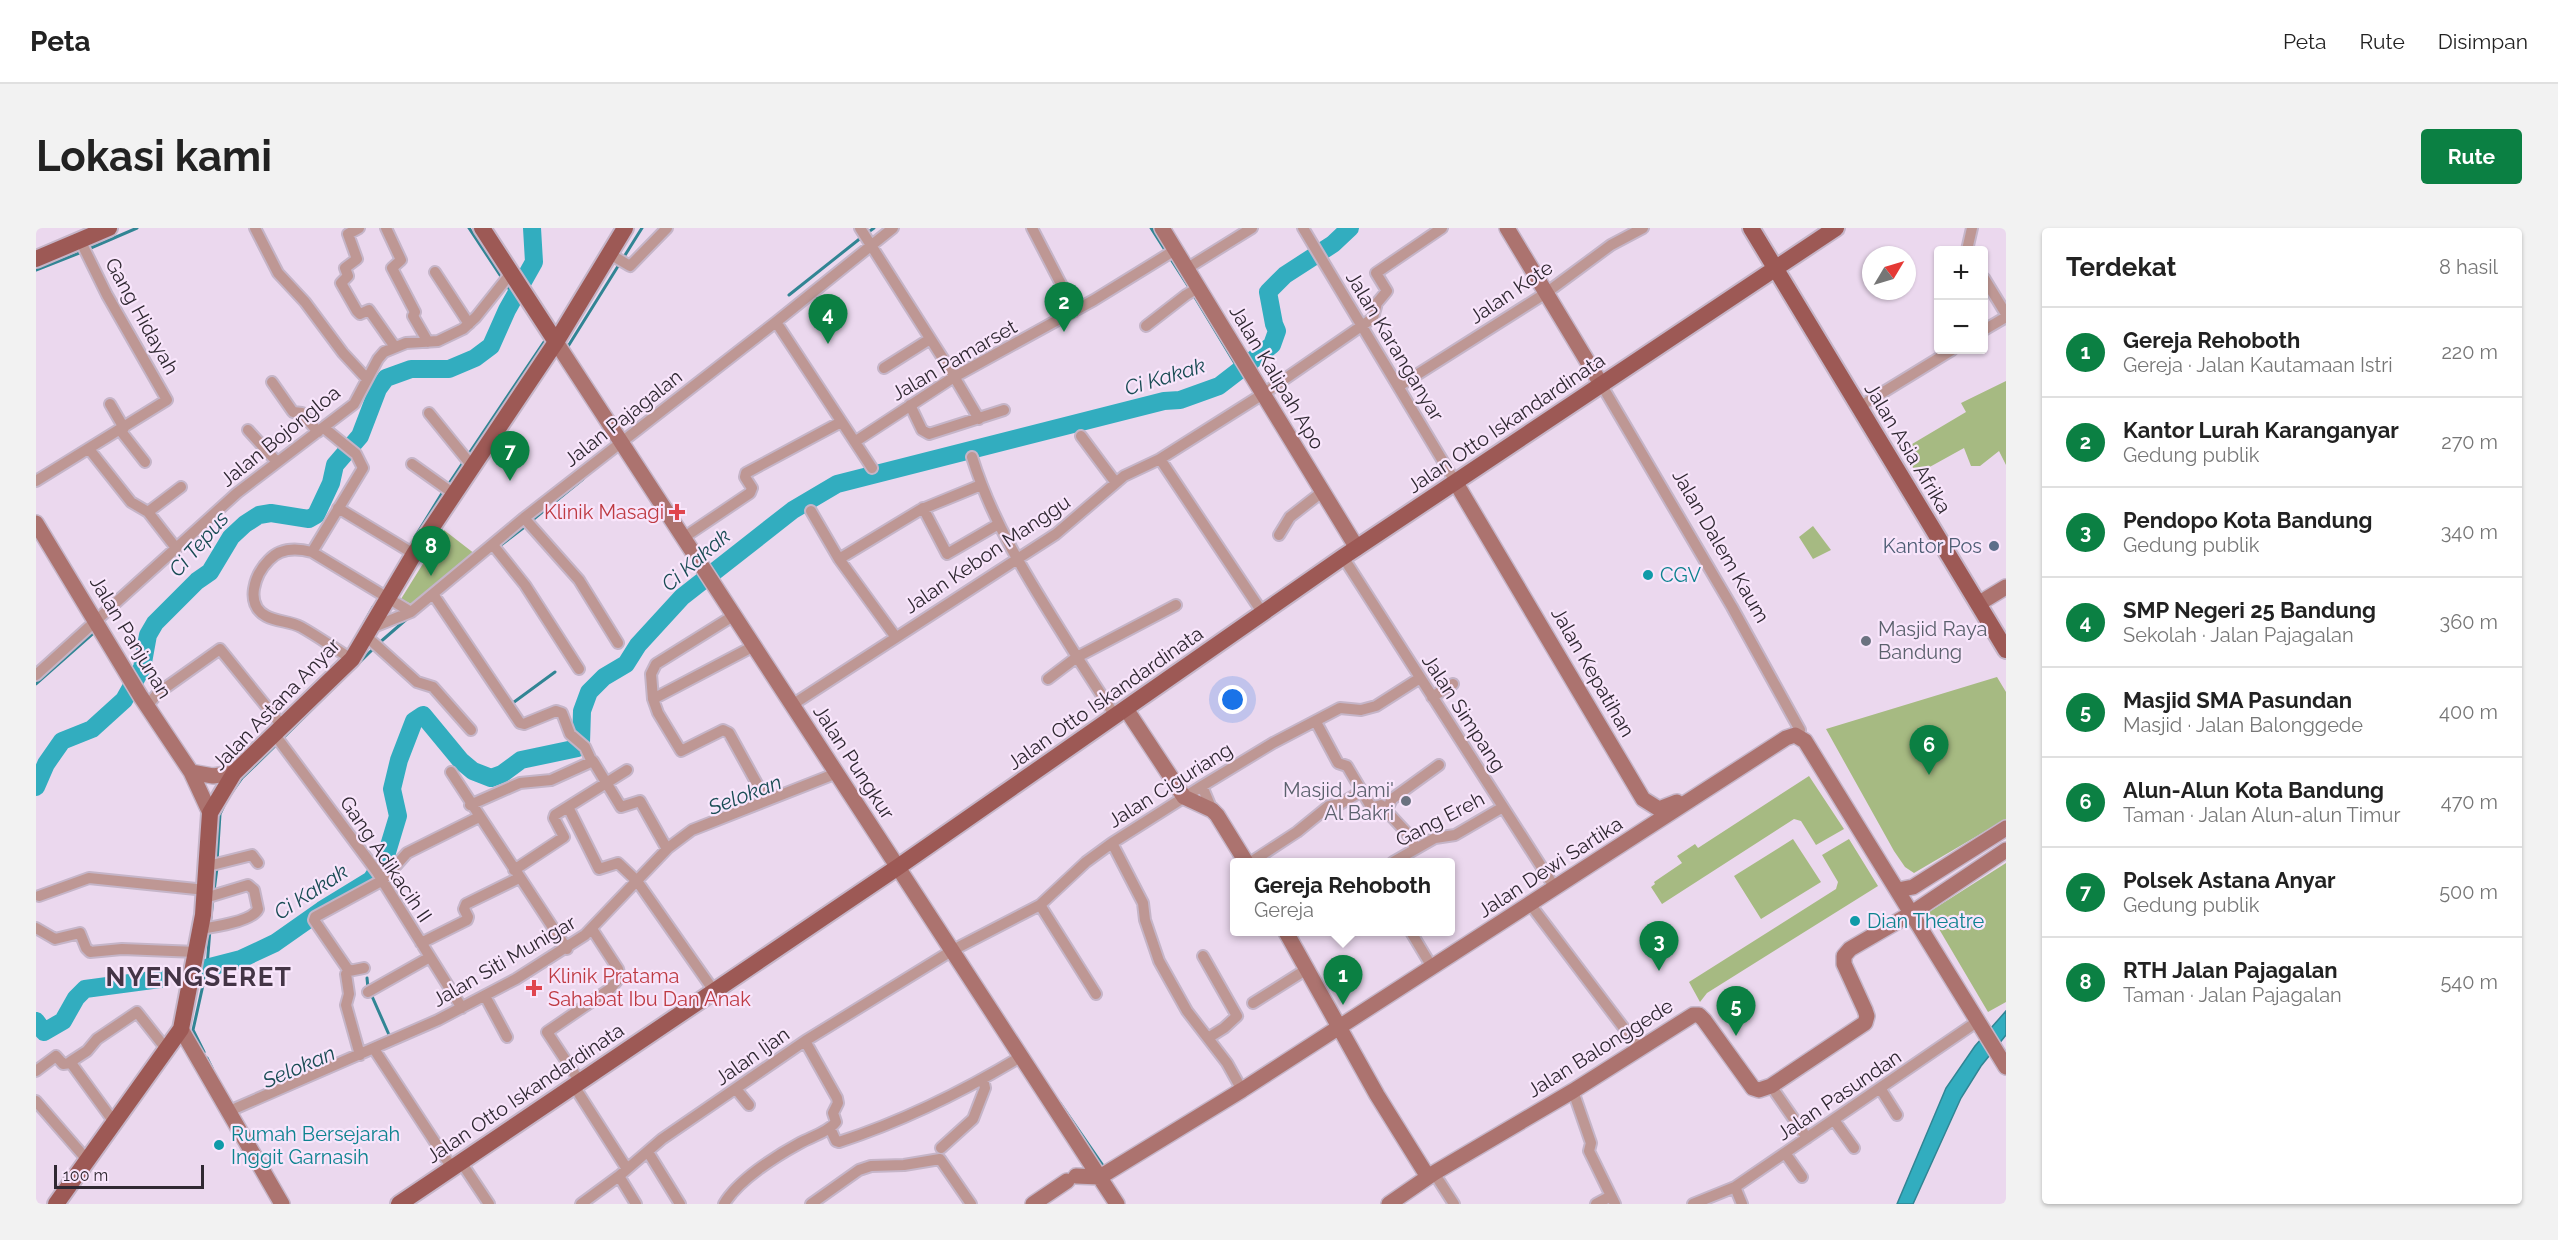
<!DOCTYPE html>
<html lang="id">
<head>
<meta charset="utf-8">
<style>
  body { margin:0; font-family:Raleway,sans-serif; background:#f2f2f2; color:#222 }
  .controls { position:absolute; right:18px; top:18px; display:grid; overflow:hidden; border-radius:6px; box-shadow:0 2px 4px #0004 }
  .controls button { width:54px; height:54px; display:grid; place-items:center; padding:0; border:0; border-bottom:2px solid #e0e0e0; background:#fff; color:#222; font:30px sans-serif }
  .compass { position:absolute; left:1826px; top:18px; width:54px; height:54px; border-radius:50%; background:#fff; box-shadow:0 2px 4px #0004; rotate:52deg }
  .scale { position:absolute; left:18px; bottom:15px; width:150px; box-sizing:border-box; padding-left:6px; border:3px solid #2f2831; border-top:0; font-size:16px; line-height:21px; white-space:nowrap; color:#2f2831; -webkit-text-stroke:4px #f8e5fb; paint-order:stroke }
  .you { position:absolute; left:1197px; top:472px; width:21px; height:21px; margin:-15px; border:4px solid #fff; border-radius:50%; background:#1a73e8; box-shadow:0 0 0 9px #1a73e833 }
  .badge { display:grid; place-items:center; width:39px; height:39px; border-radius:50%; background:#0b8043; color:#fff; font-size:20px; font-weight:700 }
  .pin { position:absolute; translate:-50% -50px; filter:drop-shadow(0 2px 3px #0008) }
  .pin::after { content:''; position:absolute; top:32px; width:21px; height:18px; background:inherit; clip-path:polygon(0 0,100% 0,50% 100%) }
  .popup { position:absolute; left:1194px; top:630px; width:225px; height:78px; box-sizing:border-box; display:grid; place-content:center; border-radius:6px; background:#fff; filter:drop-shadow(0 2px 4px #0005); font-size:20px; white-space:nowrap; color:#767676 }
  .popup b { font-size:22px; color:#222 }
  .popup::after { content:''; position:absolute; left:50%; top:100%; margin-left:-12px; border:12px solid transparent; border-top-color:#fff }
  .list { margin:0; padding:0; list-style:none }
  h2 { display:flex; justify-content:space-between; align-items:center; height:78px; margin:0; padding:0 24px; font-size:26px }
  h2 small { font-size:20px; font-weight:400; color:#767676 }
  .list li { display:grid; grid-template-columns:39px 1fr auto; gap:18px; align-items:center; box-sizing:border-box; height:90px; padding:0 24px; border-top:2px solid #e0e0e0 }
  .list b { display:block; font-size:22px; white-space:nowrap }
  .list p { margin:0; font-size:20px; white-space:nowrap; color:#767676 }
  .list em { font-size:20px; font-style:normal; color:#767676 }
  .map { position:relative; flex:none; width:1970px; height:976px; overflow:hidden; border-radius:6px }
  header { display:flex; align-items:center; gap:36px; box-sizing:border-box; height:84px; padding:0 30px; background:#fff; border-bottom:2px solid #e0e0e0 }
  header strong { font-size:28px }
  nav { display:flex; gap:33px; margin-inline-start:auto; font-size:21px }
  .intro { display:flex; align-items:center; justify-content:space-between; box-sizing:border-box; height:144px; padding:0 36px }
  h1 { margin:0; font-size:42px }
  .button { padding:15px 27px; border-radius:6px; background:#0b8043; color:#fff; font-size:21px; font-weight:700 }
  main { display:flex; gap:36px; padding:0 36px }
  aside { flex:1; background:#fff; border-radius:6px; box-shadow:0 2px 4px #0004 }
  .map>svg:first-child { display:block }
  .green { fill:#a6ba82 }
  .water { fill:#32adbf; stroke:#318594; stroke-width:1.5 }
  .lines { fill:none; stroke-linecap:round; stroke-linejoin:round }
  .stream { stroke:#318594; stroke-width:3 }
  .river { stroke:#32adbf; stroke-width:18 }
  .street-casing { stroke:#c5b5c8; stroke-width:14 }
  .secondary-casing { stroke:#c5b5c8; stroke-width:18 }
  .primary-casing { stroke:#c5b5c8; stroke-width:20 }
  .street { stroke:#be9794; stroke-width:10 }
  .secondary { stroke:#ac736f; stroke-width:15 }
  .primary { stroke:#9d5955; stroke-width:16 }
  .health-dot { fill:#e0444e; stroke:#f8e5fb; stroke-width:2 }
  .service-dot { fill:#5c6f8a; stroke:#f8e5fb; stroke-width:2 }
  .culture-dot { fill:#0f9aa8; stroke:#f8e5fb; stroke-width:2 }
  .worship-dot { fill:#6b7280; stroke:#f8e5fb; stroke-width:2 }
  .labels { text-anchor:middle; stroke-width:4.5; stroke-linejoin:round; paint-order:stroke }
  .street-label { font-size:20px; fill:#2f2831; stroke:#f8e5fb }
  .health-label { font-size:20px; fill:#be3a42; stroke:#f8e5fb; text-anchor:end }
  .service-label { font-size:20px; fill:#4e5e75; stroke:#f8e5fb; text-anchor:end }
  .culture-label { font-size:20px; fill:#0d838f; stroke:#f8e5fb; text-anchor:start }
  .worship-label { font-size:20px; fill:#5b616d; stroke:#f8e5fb; text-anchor:start }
  .water-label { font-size:21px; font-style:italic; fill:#194c54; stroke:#f8e5fb }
  .district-label { font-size:26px; font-weight:bold; letter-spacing:1.5px; fill:#443546; stroke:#f8e5fb }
</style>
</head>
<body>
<header>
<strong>Peta</strong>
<nav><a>Peta</a><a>Rute</a><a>Disimpan</a></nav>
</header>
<div class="intro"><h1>Lokasi kami</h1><a class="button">Rute</a></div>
<main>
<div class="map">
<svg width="1970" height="976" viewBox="0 0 1970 976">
  <rect width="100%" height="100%" fill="#ebd8ee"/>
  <path class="green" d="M 1970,153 L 1970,237 L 1963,223 L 1944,238 L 1935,238 L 1928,220 L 1881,246 L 1866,222 L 1930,184 L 1925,175 Z
    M 1777,298 L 1795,322 L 1777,331 L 1763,309 Z
    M 408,302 L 439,326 L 377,377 L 365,371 Z
    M 1961,449 L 1970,464 L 1970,591 L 1878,645 L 1869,639 L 1858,623 L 1790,501 Z
    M 1773,548 L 1808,601 L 1780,617 L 1765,593 L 1758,591 L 1626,676 L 1615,659 L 1619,656 L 1618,654 L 1646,635 L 1641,628 L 1659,616 L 1662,620 Z
    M 1757,611 L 1785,654 L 1725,691 L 1698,648 Z
    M 1813,611 L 1842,658 L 1671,765 L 1664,774 L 1653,754 L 1800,661 L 1802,654 L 1786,627 Z
    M 1970,635 L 1970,774 L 1952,784 L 1893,684 Z"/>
  <path class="water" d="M 1970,783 L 1970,807 L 1945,838 L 1925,870 L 1877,976 L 1861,976 L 1910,860 L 1939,818 Z"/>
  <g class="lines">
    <path class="stream" d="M 433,0 L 466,50
      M 1115,0 L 1154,61
      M 831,5 L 838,0
      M 50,22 L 101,0
      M 586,32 L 606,0
      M 0,42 L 46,24
      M 470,56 L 478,69
      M 1157,66 L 1203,142
      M 753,67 L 826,9
      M 531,120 L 584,35
      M 432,227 L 510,111
      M 412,257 L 426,236
      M 494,294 L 547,251
      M 379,309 L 408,262
      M 461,320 L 491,297
      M 328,395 L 337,379
      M 342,416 L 373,389
      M 0,456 L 60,403
      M 474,477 L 519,444
      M 246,511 L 338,420
      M 417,543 L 425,533
      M 194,567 L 206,550 L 241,516
      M 181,634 L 184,586 L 190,573
      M 178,663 L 181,640
      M 174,697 L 177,671
      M 331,750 L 332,760
      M 335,766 L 354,809
      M 168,824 L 157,802 L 171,739 L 174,701
      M 171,830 L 176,840
      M 1024,875 L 1068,939"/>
    <path class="river" d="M 0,559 L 10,536 L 26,513 L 56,501 L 88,472 L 106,440 L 112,407 L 119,395 L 161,353 L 174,344 L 195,309 L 209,296 L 223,287 L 235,285 L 273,291 L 280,287 L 295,255 L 299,237 L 324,208 L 342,161 L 350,150 L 375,141 L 413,141 L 439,130 L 455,118 L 471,82 L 498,34 L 496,0
      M 170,740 L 205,731 L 239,715 L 286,682 L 335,652 L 349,631 L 362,588 L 356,561 L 363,532 L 378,493 L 387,487 L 425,533 L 437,543 L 455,550 L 466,546 L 485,532 L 542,520 L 545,515 L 546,483 L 553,464 L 568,449 L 590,436 L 602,417 L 646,369 L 757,282 L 801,256 L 1128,173 L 1144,172 L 1183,158 L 1236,117 L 1241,103 L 1238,96 L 1232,64 L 1249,47 L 1297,16 L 1314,0
      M 0,793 L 8,804 L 27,793 L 40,770 L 49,761 L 124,751"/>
    <g class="street-casing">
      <path id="street" d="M 219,0 L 242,45 L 269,74 L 307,125 L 331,151
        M 323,0 L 312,6 L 321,31 L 309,40 L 312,48 L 305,55 L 321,83 L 324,86 L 333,82 L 359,119
        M 350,0 L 365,32 L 356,40 L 379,84 L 377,88 L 392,114
        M 824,0 L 913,140 L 943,191
        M 996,0 L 1039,83
        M 1267,0 L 1420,255
        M 1931,22 L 1936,0
        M 572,25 L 594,38 L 631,0
        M 1150,41 L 1216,0
        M 399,44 L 433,96
        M 1948,50 L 1970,86
        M 740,94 L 836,240
        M 1110,98 L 1150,67 L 1162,60
        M 1948,102 L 1970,89
        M 848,140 L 894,111
        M 236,154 L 257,184 L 266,185 L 282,204
        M 1565,156 L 1696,379 L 1764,502
        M 1363,158 L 1510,65 L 1575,17 L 1607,0
        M 74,176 L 88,200
        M 874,177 L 886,202 L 893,206 L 968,182
        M 1823,179 L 1916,122
        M 393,185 L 436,238
        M 84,202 L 109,234
        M 212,202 L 241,234
        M 1045,208 L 1080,255
        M 820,213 L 918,149 L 1058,72 L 1139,22
        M 53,221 L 95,274 L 112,284 L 140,320
        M 936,229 C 959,303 1001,364 1041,429 L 1012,451
        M 1124,231 L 1228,387
        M 376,236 L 418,266
        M 0,253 L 131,172 L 71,67 L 44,12
        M 302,280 L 378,326
        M 887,280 L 911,326 L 961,297
        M 775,283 L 803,331 L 859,408
        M 112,284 L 145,259
        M 488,290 L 543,352 L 582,415
        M 1243,307 L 1254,289 L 1286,264
        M 647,310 L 714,265 L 716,260 L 709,249 L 710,245 L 805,194
        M 457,317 L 489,357 L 543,441
        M 276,324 L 327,240 L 320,226 L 288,200
        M 1307,329 L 1519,660
        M 803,331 L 884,282 L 945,257
        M 397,366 L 484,495 L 488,496 L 520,483 L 526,485 L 534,506 L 549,519 L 555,532
        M 335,400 L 375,384 L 488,290 L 740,94 L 857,0
        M 330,408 L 381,454 L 397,459 L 435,502
        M 718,418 L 617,471 L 622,485 L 645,523 L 687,502 L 693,505 L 730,572
        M 316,431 C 299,421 283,409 265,399 C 254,393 241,394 230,388 C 208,376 219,346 233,332 C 244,320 261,320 276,324 L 375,384
        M 0,447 L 201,265 L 318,176 L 342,131 L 348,124 L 370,115 L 402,113 L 427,101 L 440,89 L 475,45
        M 1396,469 L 1417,456
        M 617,471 L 615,446 L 620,436 L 697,388
        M 756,477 L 1020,306 L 1088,248 L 1124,231 L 1227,166 L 1337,90 L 1341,75 L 1351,63 L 1340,45 L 1406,0
        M 111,478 L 122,465 L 184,421 L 247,499
        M 1079,488 L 1041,429 L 1140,377
        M 1280,494 L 1302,535 L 1311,538 L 1334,577 L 1338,579 L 1345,577 L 1370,604 L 1380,620
        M 239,507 L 341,644 L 426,780
        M 415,544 L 531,721
        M 1166,558 L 1176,582
        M 434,577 L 484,555 L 515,552 L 557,533 L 585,579 L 604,573 L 631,621
        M 532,579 L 563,641 L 582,635 L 601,653 L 678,763
        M 1350,583 L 1356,571 L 1403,537
        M 1076,615 L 1107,675 L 1109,692 L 1123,733 L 1151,783 L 1191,835 L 1206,862
        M 1215,634 L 1261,604 L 1293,578 L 1304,576 L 1326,563
        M 1357,634 L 1399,610 L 1419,607 L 1467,579
        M 172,638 L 216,627 L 222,635
        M 478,642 L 528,609 L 518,590 L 519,587 L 591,542
        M 3,668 L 53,650 L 170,662
        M 1494,676 L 1603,820
        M 1004,677 L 1060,766
        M 0,700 L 19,711 L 44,705 L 50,720 L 54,724 L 86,721 L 161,724
        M 165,701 C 178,699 217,693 222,681 L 218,662 L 212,657 L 169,670
        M 1375,704 L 1396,739
        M 385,715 L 431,692 L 432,689 L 428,681 L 430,676 L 483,650
        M 1167,728 L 1201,788 L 1188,800 L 1172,810
        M 328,740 L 313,743 L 278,692 L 279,689 L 347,652 L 371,625 L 443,589
        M 313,743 L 310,746 L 313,766 L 310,777 L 324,827
        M 332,764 L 394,729
        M 449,768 L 471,809
        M 1217,775 L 1271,741
        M 338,821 L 416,940
        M 34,834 L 51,823 L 61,811 L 101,784 L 131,822
        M 0,843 L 20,828 L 27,836 L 35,835 L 78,894
        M 544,854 L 511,804 L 574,761 L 584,749 L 582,741 L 556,701
        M 538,858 L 591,941
        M 1735,858 L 1771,910
        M 1844,860 L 1861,887
        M 700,861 L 713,877
        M 1537,863 L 1555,915 L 1553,923 L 1579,976
        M 0,873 L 52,933
        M 191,884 L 402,792 L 480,751 L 549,707 L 632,620 L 656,602 L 801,545
        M 1798,892 L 1818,920
        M 794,900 L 800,913 L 803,914 C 868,893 928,863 986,828
        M 905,920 L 937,891 L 949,860 L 947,851
        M 612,924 L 644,976
        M 1749,925 L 1766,949
        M 425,934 L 453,976
        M 1398,945 L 1418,976
        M 583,948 L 600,976
        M 545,976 L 583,948 L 626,911 L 769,813 L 917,722 L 1004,677 L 1050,634 L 1076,615 L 1166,558 L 1237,515 L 1304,480 L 1325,482 L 1340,478 L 1384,450
        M 688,976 C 702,952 740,928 764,915 C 775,909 792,904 800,894 L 797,885 L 802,875 L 801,870 L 769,813
        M 775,976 L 823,942 L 835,938 L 868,937 L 904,931 L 935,976
        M 1560,976 L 1575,968
        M 1657,976 L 1699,959
        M 1706,976 L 1699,959 L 1942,793"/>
    </g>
    <g class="secondary-casing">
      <path id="secondary" d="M 1126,0 L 1321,320
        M 1471,0 L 1565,156
        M 520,114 L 1081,976
        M 1420,255 L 1607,571 L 1623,581 L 1641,574
        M 0,295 L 105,469 L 155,544 L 174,585
        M 1942,376 L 1970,359
        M 1090,481 L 1148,569 L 1176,582 L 1181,587 L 1210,634
        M 155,544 L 177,548 L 198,545
        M 1862,662 L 1877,659 L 1970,600
        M 1250,704 L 1341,867 L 1392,949
        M 145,801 L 246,976
        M 1040,948 L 1064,949 L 1206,862 L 1750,510 L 1759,507 L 1769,513 L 1970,839
        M 997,976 L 1031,953
        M 1353,976 L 1398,945 L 1537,863 L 1657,787 L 1663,787 L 1668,792 L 1717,860 L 1723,862 L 1735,858 L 1829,795 L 1831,788 L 1829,782 L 1808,736 L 1808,728 L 1814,721 L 1876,685 L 1970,622"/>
    </g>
    <g class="primary-casing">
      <path id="primary" d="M 446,0 L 520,114
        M 1715,0 L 1970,422
        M 0,31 L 73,0
        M 20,976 L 145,801 L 167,687 L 174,585 L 198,545 L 316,431 L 378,326 L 520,114 L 589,0
        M 363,976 L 862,639 L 1307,329 L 1800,0"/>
    </g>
    <use href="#street" class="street"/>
    <use href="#secondary" class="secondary"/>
    <use href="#primary" class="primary"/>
  </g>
  <g class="health-dot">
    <path d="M638 275h6v6h6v6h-6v6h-6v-6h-6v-6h6z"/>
    <path d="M495 751h6v6h6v6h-6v6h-6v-6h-6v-6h6z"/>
  </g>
  <circle class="service-dot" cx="1958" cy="318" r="6"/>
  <g class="culture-dot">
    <circle cx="1612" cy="347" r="6"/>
    <circle cx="1819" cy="693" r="6"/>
    <circle cx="183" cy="917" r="6"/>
  </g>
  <g class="worship-dot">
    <circle cx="1830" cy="413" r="6"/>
    <circle cx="1370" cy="573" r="6"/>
  </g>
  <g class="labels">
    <g class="street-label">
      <text transform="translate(1475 64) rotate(-34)" y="7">Jalan Kote</text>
      <text transform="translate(106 88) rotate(61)" y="7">Gang Hidayah</text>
      <text transform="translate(1359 118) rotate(59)" y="7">Jalan Karanganyar</text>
      <text transform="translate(918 132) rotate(-30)" y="7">Jalan Pamarset</text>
      <text transform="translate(1241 149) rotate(59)" y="7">Jalan Kalipah Apo</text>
      <text transform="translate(587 190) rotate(-38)" y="7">Jalan Pajagalan</text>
      <text transform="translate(1470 195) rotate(-34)" y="7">Jalan Otto Iskandardinata</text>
      <text transform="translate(244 208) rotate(-39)" y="7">Jalan Bojongloa</text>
      <text transform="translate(1872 220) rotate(59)" y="7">Jalan Asia Afrika</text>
      <text transform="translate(1685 318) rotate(60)" y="7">Jalan Dalem Kaum</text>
      <text transform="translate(951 326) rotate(-34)" y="7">Jalan Kebon Manggu</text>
      <text transform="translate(95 409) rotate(59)" y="7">Jalan Panjunan</text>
      <text transform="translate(1557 444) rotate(60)" y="7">Jalan Kepatihan</text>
      <text transform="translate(1069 470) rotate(-35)" y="7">Jalan Otto Iskandardinata</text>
      <text transform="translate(240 476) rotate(-46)" y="7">Jalan Astana Anyar</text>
      <text transform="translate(1428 485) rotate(57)" y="7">Jalan Simpang</text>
      <text transform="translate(818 534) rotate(57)" y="7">Jalan Pungkur</text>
      <text transform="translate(1134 557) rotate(-32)" y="7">Jalan Ciguriang</text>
      <text transform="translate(1404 591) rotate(-27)" y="7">Gang Ereh</text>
      <text transform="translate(350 631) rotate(56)" y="7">Gang Adikacih II</text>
      <text transform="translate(1514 639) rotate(-33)" y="7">Jalan Dewi Sartika</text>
      <text transform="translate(468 733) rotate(-30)" y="7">Jalan Siti Munigar</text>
      <text transform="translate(1564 820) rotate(-32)" y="7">Jalan Balonggede</text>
      <text transform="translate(716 828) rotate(-35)" y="7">Jalan Ijan</text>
      <text transform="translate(489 865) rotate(-34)" y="7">Jalan Otto Iskandardinata</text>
      <text transform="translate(1803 867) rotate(-34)" y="7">Jalan Pasundan</text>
    </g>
    <g class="health-label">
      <text x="628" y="291">Klinik Masagi</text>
      <text x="512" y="755" text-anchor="start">Klinik Pratama<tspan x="512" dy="23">Sahabat Ibu Dan Anak</tspan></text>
    </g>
    <g class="service-label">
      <text x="1946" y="325">Kantor Pos</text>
    </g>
    <g class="culture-label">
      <text x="1624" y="354">CGV</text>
      <text x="1831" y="700">Dian Theatre</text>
      <text x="195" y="913">Rumah Bersejarah<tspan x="195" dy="23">Inggit Garnasih</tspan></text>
    </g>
    <g class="worship-label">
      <text x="1842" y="408">Masjid Raya<tspan x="1842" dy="23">Bandung</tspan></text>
      <text x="1358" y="569" text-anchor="end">Masjid Jami'<tspan x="1358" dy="23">Al Bakri</tspan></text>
    </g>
    <g class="water-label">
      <text transform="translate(1129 149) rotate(-17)" y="7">Ci Kakak</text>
      <text transform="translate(163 316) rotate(-49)" y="7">Ci Tepus</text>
      <text transform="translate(660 332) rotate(-41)" y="7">Ci Kakak</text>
      <text transform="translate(709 567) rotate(-21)" y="7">Selokan</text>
      <text transform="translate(275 664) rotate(-33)" y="7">Ci Kakak</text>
      <text transform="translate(263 839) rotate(-23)" y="7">Selokan</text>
    </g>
    <g class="district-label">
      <text x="163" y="758">NYENGSERET</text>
    </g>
  </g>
</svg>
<div class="controls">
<button>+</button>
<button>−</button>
</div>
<svg class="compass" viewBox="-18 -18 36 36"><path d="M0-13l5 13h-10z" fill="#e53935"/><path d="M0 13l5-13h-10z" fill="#767676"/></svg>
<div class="scale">100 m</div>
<div class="you"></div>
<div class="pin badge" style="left:1307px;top:777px">1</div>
<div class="popup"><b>Gereja Rehoboth</b>Gereja</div>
<div class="pin badge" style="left:1028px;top:104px">2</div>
<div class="pin badge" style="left:1623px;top:743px">3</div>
<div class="pin badge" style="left:792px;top:116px">4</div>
<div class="pin badge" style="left:1700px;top:808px">5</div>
<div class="pin badge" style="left:1893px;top:547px">6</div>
<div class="pin badge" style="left:474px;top:253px">7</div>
<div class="pin badge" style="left:395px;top:348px">8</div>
</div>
<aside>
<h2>Terdekat<small>8 hasil</small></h2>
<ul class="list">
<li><span class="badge">1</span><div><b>Gereja Rehoboth</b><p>Gereja · Jalan Kautamaan Istri</p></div><em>220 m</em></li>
<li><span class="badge">2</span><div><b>Kantor Lurah Karanganyar</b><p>Gedung publik</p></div><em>270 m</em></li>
<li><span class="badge">3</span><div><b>Pendopo Kota Bandung</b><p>Gedung publik</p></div><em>340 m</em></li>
<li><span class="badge">4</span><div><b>SMP Negeri 25 Bandung</b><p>Sekolah · Jalan Pajagalan</p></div><em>360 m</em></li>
<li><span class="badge">5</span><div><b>Masjid SMA Pasundan</b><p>Masjid · Jalan Balonggede</p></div><em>400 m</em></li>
<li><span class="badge">6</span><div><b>Alun-Alun Kota Bandung</b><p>Taman · Jalan Alun-alun Timur</p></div><em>470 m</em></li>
<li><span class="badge">7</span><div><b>Polsek Astana Anyar</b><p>Gedung publik</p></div><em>500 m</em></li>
<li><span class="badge">8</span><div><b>RTH Jalan Pajagalan</b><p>Taman · Jalan Pajagalan</p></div><em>540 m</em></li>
</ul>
</aside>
</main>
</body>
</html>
